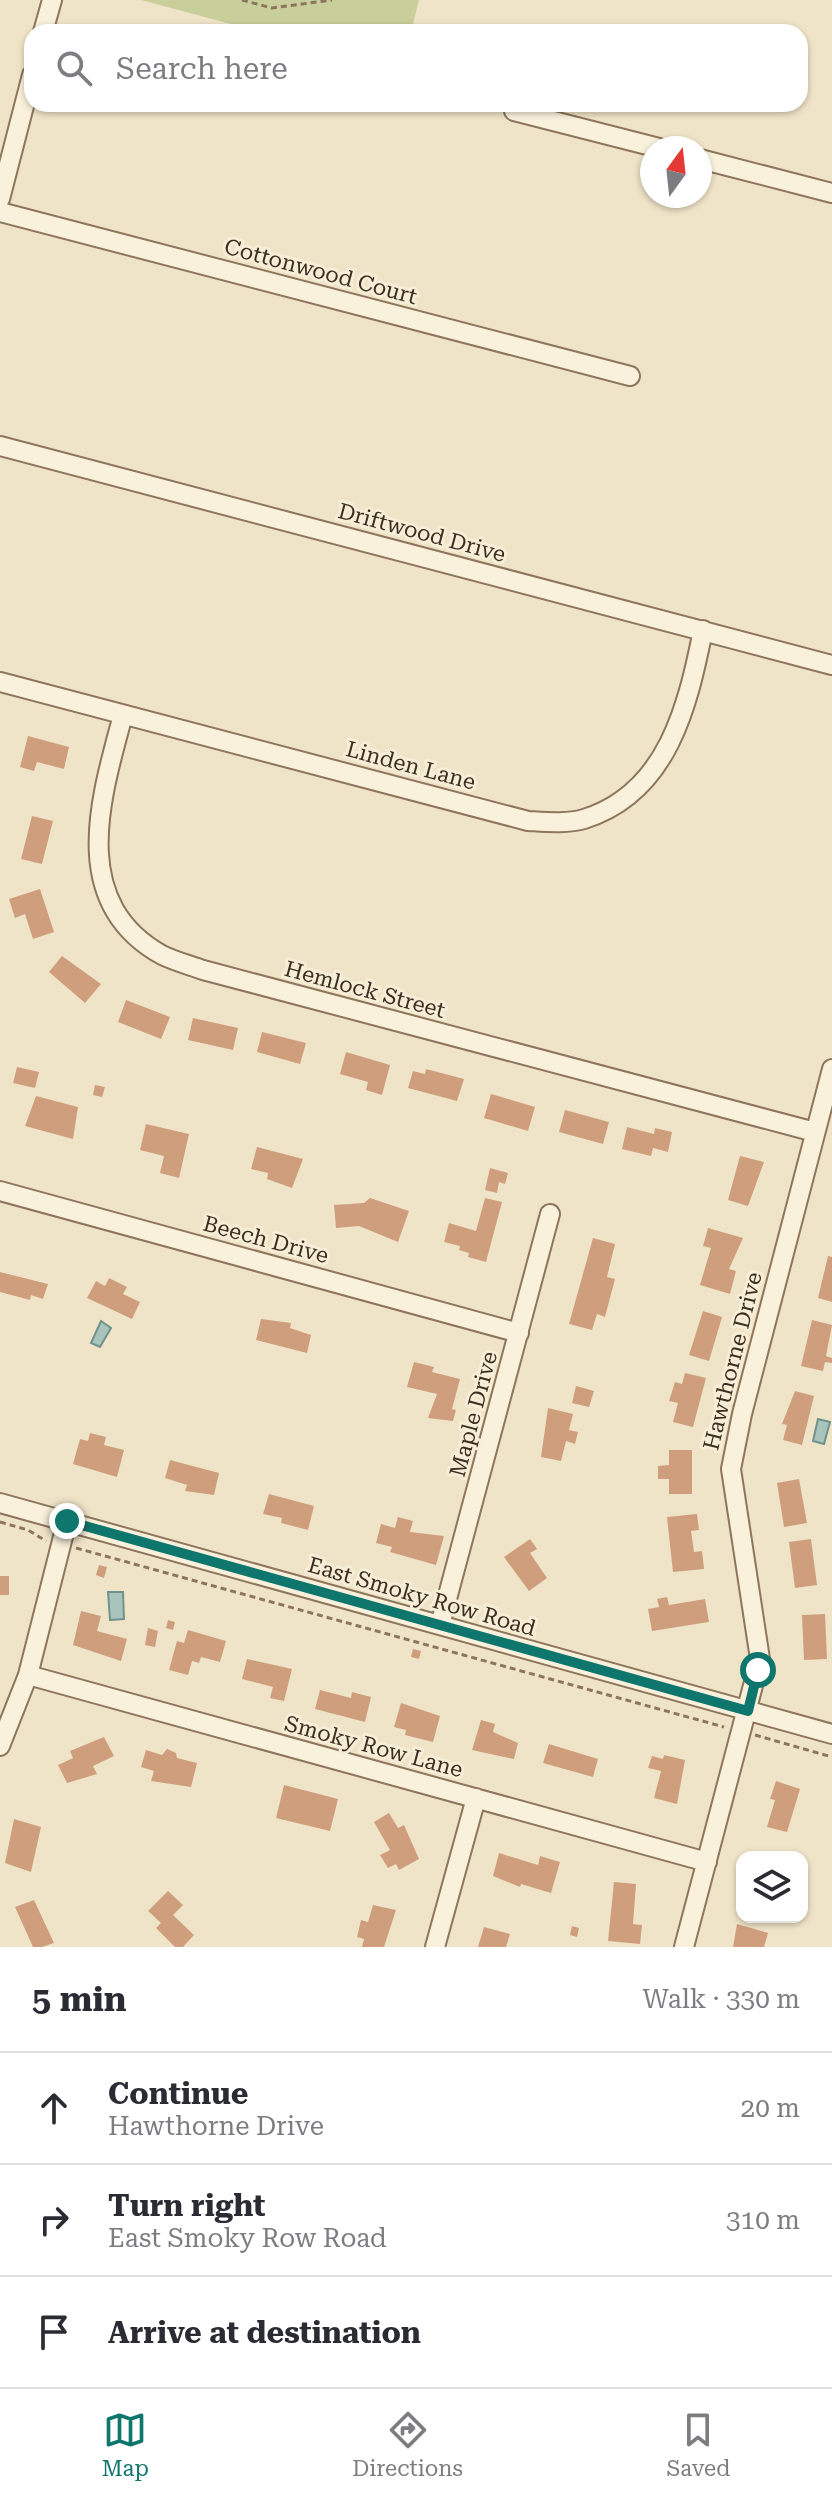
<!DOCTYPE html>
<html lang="en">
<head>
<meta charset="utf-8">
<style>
  body { margin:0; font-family:"Roboto Serif",serif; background:#f7f7f7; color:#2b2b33 }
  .controls { position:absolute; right:24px; bottom:24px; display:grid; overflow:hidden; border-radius:16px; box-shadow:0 2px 6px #0004 }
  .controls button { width:72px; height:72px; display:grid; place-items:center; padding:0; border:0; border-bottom:2px solid #e1e1e2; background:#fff; color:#2b2b33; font:40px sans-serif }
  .compass { position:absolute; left:640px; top:136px; width:72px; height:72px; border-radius:50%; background:#fff; box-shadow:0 2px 6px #0004; rotate:15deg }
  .stop { position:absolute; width:24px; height:24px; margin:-18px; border:6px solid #0f766e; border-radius:50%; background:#fff }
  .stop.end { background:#0f766e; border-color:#fff; box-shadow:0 2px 8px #0008 }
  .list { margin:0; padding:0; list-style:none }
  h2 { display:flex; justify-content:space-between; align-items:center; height:104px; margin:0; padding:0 32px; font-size:34px }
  h2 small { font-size:26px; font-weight:400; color:#7c7c81 }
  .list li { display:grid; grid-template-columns:52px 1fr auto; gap:24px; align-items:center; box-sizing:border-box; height:112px; padding:0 32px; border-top:2px solid #e1e1e2 }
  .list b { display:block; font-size:30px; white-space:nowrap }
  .list p { margin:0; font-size:26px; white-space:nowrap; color:#7c7c81 }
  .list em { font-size:26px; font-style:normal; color:#7c7c81 }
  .icon { flex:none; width:44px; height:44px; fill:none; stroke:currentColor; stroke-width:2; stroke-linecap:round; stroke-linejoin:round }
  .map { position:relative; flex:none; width:832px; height:1947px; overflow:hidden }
  .search { position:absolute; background:#fff; box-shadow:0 2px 6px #0004; left:24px; right:24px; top:24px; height:88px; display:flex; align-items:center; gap:20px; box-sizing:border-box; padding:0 28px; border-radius:24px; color:#7c7c81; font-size:30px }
  .sheet { height:440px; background:#fff }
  nav { display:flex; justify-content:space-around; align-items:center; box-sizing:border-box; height:112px; border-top:2px solid #e1e1e2; background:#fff; font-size:22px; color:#7c7c81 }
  nav a { display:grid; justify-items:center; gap:4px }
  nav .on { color:#0f766e }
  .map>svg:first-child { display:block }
  .green { fill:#c9cf9b }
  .water { fill:#a9c4bc; stroke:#6f938a; stroke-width:2 }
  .building { fill:#cf9f7d }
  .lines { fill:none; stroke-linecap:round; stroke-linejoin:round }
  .minor-casing { stroke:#8d765c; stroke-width:22 }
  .path { stroke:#8d765c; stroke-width:3; stroke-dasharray:6 4; stroke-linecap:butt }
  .minor { stroke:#faf1dc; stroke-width:18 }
  .route { stroke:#0f766e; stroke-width:10 }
  .labels { text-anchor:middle; stroke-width:6; stroke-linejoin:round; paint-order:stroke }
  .street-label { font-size:22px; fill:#3d2e20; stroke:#f7eed8 }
</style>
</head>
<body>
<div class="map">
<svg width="832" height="1947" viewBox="0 0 832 1947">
  <rect width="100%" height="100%" fill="#f0e4c8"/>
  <path class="green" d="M 141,0 L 419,0 L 411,32 L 261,32 Z"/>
  <path class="water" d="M 101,1321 L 111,1328 L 100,1347 L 91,1343 Z
    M 818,1419 L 830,1422 L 824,1444 L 813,1441 Z
    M 108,1592 L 123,1592 L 124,1619 L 110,1620 Z"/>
  <path class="building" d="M 28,736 L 69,747 L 64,769 L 37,762 L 34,771 L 20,767 Z
    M 32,816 L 53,821 L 42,864 L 21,859 Z
    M 40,889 L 54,932 L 33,939 L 25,914 L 15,918 L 9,899 Z
    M 62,956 L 101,984 L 85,1003 L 49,972 Z
    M 126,1000 L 170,1017 L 161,1039 L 118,1022 Z
    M 193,1018 L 238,1028 L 233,1050 L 188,1040 Z
    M 262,1032 L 306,1043 L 300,1064 L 257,1052 Z
    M 346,1052 L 390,1065 L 382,1095 L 366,1090 L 368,1082 L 340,1074 Z
    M 17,1067 L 39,1072 L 35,1088 L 13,1083 Z
    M 426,1069 L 464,1079 L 457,1101 L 408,1088 L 413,1071 L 425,1074 Z
    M 95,1085 L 105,1087 L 102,1097 L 93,1095 Z
    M 491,1094 L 535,1107 L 528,1131 L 484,1118 Z
    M 36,1096 L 78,1107 L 73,1139 L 25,1126 Z
    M 565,1110 L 609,1122 L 603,1144 L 559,1132 Z
    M 146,1124 L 189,1134 L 179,1178 L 160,1173 L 164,1156 L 140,1150 Z
    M 627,1127 L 654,1134 L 655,1128 L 672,1132 L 668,1152 L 653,1148 L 651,1156 L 622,1149 Z
    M 257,1147 L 303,1159 L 292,1188 L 267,1179 L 268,1173 L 251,1169 Z
    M 740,1156 L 764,1162 L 748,1206 L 728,1200 Z
    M 490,1168 L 508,1173 L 505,1184 L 499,1182 L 497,1193 L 485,1190 Z
    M 370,1198 L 409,1211 L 398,1242 L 359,1226 L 336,1228 L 334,1205 L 364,1203 Z
    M 485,1198 L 502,1202 L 486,1262 L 468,1257 L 469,1253 L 459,1250 L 460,1246 L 444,1242 L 449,1223 L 476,1231 Z
    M 708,1228 L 743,1238 L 729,1269 L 736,1271 L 730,1294 L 700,1285 L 711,1248 L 703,1246 Z
    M 593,1238 L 615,1244 L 607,1277 L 615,1279 L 605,1317 L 597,1314 L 592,1330 L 569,1324 Z
    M 828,1256 L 832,1257 L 832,1302 L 818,1298 Z
    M 0,1272 L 48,1284 L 43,1299 L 31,1295 L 30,1300 L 0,1292 Z
    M 109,1278 L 127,1287 L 123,1294 L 140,1302 L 132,1319 L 87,1298 L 96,1281 L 105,1286 Z
    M 703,1311 L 722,1317 L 709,1361 L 689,1355 Z
    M 261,1319 L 291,1323 L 290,1328 L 311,1335 L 307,1353 L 256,1340 Z
    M 812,1320 L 832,1325 L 826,1356 L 832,1358 L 832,1363 L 825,1362 L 823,1371 L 801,1366 Z
    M 414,1362 L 434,1367 L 432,1372 L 460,1379 L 452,1409 L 456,1410 L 453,1421 L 428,1418 L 437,1394 L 407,1387 Z
    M 685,1373 L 706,1378 L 693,1427 L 673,1422 L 678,1403 L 669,1401 L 675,1382 L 682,1384 Z
    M 576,1386 L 594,1391 L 589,1407 L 572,1403 Z
    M 795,1391 L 814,1396 L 802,1445 L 783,1440 L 787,1425 L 782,1424 Z
    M 548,1408 L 573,1414 L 569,1430 L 578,1432 L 575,1444 L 566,1441 L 561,1461 L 541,1457 Z
    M 90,1433 L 106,1437 L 104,1445 L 124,1450 L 117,1477 L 73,1464 L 80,1439 L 88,1441 Z
    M 669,1450 L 692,1450 L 692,1494 L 669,1494 L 669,1479 L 658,1479 L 658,1466 L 669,1465 Z
    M 170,1460 L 219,1473 L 214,1495 L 185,1491 L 187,1485 L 165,1478 Z
    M 799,1479 L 807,1523 L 784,1527 L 777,1483 Z
    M 269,1494 L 314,1506 L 308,1530 L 281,1523 L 282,1518 L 263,1514 Z
    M 697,1514 L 699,1530 L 691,1531 L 694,1552 L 702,1551 L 704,1569 L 673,1572 L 667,1517 Z
    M 398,1517 L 413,1521 L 410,1532 L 444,1536 L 436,1565 L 390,1552 L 392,1547 L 376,1543 L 381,1524 L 395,1528 Z
    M 530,1539 L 537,1549 L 530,1553 L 547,1578 L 529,1591 L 504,1557 Z
    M 811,1539 L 817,1585 L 795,1588 L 789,1542 Z
    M 99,1565 L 107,1567 L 104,1578 L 96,1575 Z
    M 0,1576 L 9,1576 L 9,1595 L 0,1595 Z
    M 667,1597 L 669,1605 L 705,1599 L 709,1622 L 652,1631 L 648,1609 L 659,1607 L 657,1599 Z
    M 81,1611 L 101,1616 L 97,1631 L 127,1639 L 121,1661 L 73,1645 Z
    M 825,1614 L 827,1659 L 804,1660 L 802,1615 Z
    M 168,1620 L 175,1622 L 173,1630 L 166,1628 Z
    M 148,1628 L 158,1631 L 155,1647 L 145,1645 Z
    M 188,1630 L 226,1641 L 220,1662 L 201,1657 L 199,1663 L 192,1661 L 188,1675 L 169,1670 L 177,1641 L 184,1643 Z
    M 413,1649 L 421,1651 L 419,1659 L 411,1657 Z
    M 247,1659 L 292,1669 L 284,1701 L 270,1698 L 273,1687 L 242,1679 Z
    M 320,1690 L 351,1698 L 352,1692 L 371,1697 L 365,1722 L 315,1709 Z
    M 401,1703 L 440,1716 L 433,1742 L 405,1735 L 406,1730 L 394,1727 Z
    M 481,1720 L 495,1724 L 493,1732 L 518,1743 L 514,1759 L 472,1750 Z
    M 104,1737 L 114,1756 L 93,1766 L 97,1774 L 67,1783 L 58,1765 L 73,1758 L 70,1751 Z
    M 549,1744 L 598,1759 L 593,1777 L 543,1763 Z
    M 167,1749 L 176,1753 L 177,1758 L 197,1763 L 191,1787 L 151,1781 L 154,1771 L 141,1767 L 146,1750 L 162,1755 Z
    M 664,1755 L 685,1760 L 677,1804 L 654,1798 L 661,1771 L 648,1768 L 652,1756 L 663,1759 Z
    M 776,1781 L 800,1789 L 787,1832 L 767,1827 L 775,1800 L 770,1799 Z
    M 284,1785 L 338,1799 L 330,1831 L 276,1818 Z
    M 389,1813 L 398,1828 L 404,1825 L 419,1859 L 399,1870 L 396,1864 L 388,1868 L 380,1855 L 390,1850 L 374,1822 Z
    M 14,1819 L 41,1827 L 31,1872 L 5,1863 Z
    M 499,1853 L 538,1865 L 540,1856 L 560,1862 L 551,1893 L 521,1884 L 520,1887 L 493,1876 Z
    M 614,1882 L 636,1884 L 633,1924 L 642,1925 L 640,1944 L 608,1941 Z
    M 168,1891 L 183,1905 L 173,1915 L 194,1935 L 183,1947 L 175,1947 L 156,1928 L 161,1923 L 148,1911 Z
    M 34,1900 L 54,1943 L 42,1947 L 33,1947 L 15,1907 Z
    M 373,1905 L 396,1910 L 384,1947 L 362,1947 L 364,1939 L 357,1937 L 361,1920 L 368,1922 Z
    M 737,1924 L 768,1933 L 764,1947 L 733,1947 Z
    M 572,1926 L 579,1928 L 577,1937 L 570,1935 Z
    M 484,1927 L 510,1934 L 506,1947 L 478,1947 Z"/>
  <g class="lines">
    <g class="minor-casing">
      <path id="minor" d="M 43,32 L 52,0
        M 514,111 L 659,148
        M 700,159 L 832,193
        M 0,199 L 32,75
        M 0,212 L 630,376
        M 0,446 L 832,665
        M 0,682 L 528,821 C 546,822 567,824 584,819 C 668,793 688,705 703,630
        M 123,715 C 101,797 67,902 162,955 C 174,961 189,965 203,970 L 815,1132
        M 0,1191 L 519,1333
        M 0,1503 L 832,1734
        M 440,1625 L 550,1214
        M 28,1675 L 707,1862
        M 0,1746 L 28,1675 L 67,1521
        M 435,1947 L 476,1798
        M 684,1947 L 760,1659 L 731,1469 L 742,1414 L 832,1069"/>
    </g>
    <path class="path" d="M 242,0 L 272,8 L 332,0
      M 0,1522 L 28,1530 L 46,1541
      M 76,1548 L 724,1727
      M 755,1735 L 832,1757"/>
    <use href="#minor" class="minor"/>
  </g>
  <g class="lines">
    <path class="route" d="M 67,1521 L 748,1711 L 758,1670"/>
  </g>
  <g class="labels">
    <g class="street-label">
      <text transform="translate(321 271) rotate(15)" y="8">Cottonwood Court</text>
      <text transform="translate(422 532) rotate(15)" y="8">Driftwood Drive</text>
      <text transform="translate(411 765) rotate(15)" y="8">Linden Lane</text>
      <text transform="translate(365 989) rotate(15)" y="8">Hemlock Street</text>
      <text transform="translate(266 1239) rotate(15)" y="8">Beech Drive</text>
      <text transform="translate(732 1361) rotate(-76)" y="8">Hawthorne Drive</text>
      <text transform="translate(473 1414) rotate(-75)" y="8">Maple Drive</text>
      <text transform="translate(422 1596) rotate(16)" y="8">East Smoky Row Road</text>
      <text transform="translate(374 1746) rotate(15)" y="8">Smoky Row Lane</text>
    </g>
  </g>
</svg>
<div class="controls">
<button><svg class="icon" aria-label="layers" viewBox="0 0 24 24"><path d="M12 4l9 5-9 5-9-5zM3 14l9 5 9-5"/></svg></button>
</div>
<svg class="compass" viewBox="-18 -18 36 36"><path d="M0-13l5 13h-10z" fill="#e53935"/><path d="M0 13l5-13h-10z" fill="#7c7c81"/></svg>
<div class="stop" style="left:758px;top:1670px"></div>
<div class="stop end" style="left:67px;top:1521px"></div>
<div class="search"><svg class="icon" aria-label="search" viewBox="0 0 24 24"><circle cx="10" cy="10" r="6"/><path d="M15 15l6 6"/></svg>Search here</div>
</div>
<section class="sheet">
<h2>5 min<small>Walk · 330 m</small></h2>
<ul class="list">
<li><svg class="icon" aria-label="ahead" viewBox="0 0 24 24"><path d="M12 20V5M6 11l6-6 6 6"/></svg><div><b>Continue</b><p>Hawthorne Drive</p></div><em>20 m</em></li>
<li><svg class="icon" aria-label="right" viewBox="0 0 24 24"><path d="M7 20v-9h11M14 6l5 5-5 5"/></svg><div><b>Turn right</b><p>East Smoky Row Road</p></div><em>310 m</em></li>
<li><svg class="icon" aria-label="arrive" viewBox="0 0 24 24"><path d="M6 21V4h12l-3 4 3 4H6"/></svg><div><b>Arrive at destination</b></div></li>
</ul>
</section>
<nav>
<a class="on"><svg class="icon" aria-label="map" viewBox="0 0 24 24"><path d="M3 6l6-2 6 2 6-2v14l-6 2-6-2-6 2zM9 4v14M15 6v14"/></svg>Map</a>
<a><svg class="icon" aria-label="directions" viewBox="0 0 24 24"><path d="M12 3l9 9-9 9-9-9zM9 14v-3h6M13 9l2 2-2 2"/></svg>Directions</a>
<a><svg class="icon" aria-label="saved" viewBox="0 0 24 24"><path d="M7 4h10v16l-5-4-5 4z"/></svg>Saved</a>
</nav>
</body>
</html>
